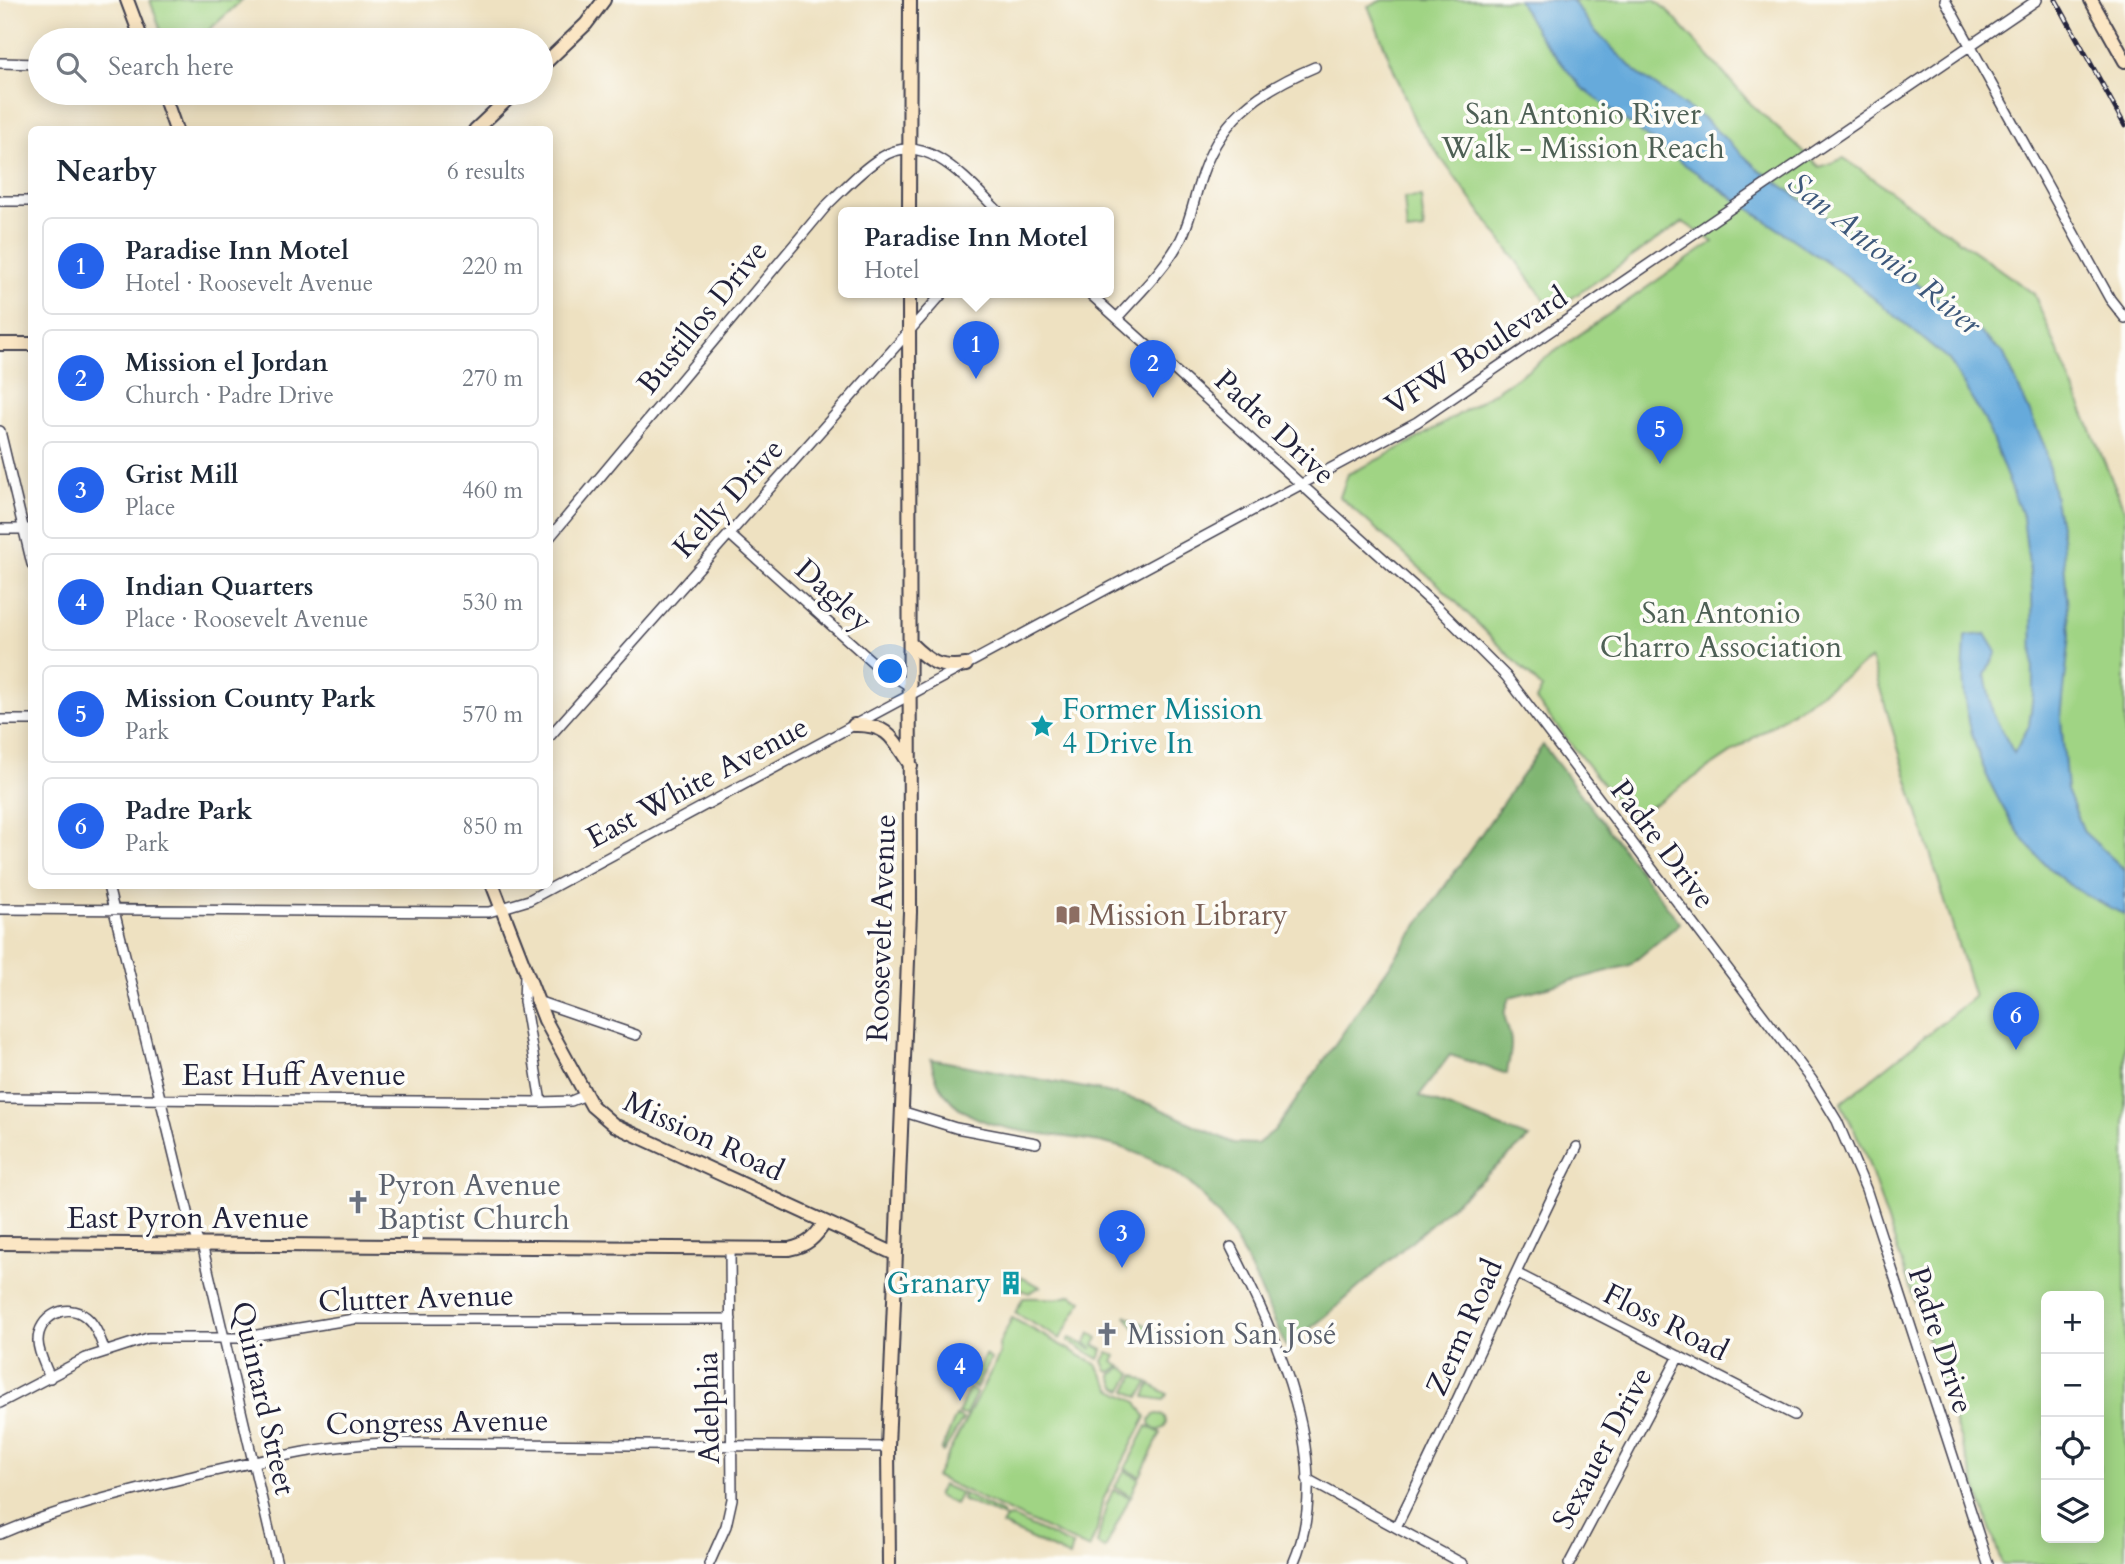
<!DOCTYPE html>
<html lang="en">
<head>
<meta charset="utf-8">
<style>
  body { margin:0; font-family:Cardo,serif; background:#f6f6f7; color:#1f2937 }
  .controls { position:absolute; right:21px; bottom:21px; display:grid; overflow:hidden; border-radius:10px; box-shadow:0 4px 18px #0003 }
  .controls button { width:63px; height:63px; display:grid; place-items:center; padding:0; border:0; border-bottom:2px solid #e0e1e3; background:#fff; color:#1f2937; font:35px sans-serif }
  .you { position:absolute; left:891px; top:672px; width:24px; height:24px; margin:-18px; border:5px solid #fff; border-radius:50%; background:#1a73e8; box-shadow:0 0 0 10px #1a73e833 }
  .badge { display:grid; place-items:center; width:46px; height:46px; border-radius:50%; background:#2563eb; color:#fff; font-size:23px; font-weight:700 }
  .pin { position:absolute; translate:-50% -58px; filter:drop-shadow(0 2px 4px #0008) }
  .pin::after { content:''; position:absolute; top:37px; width:24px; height:21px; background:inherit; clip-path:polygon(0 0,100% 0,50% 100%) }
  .popup { position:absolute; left:838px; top:207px; width:276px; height:91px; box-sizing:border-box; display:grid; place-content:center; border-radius:10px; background:#fff; filter:drop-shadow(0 2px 5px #0005); font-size:23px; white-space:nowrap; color:#747a83 }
  .popup b { font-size:26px; color:#1f2937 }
  .popup::after { content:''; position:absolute; left:50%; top:100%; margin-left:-14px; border:14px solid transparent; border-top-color:#fff }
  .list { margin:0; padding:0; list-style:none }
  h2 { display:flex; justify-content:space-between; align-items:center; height:91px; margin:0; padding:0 28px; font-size:30px }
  h2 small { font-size:23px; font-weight:400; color:#747a83 }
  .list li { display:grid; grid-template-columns:46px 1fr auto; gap:21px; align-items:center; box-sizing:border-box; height:98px; margin:0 14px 14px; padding:0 14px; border:2px solid #e0e1e3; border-radius:10px }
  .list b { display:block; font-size:26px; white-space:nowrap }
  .list p { margin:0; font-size:23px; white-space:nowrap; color:#747a83 }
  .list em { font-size:23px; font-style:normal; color:#747a83 }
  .icon { flex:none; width:38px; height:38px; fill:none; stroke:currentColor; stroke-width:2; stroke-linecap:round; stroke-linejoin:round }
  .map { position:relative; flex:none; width:2125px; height:1564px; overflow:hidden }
  .search { position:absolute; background:#fff; box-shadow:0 4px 18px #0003; left:28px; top:28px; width:525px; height:77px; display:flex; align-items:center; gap:18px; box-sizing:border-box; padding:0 24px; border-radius:38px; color:#747a83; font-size:26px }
  .panel { position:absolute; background:#fff; box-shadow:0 4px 18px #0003; left:28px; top:126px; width:525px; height:763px; border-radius:10px }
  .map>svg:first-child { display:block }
  .green { fill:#a0d484; stroke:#617b60; stroke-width:2; fill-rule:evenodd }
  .forest { fill:#80b672; stroke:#516c56; stroke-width:2 }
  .water { fill:#66aadb; stroke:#44668b; stroke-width:2 }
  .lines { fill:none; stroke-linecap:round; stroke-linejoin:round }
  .street-casing { stroke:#413f4f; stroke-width:12 }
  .secondary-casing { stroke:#413f4f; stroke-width:16 }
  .street { stroke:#fff; stroke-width:9 }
  .secondary { stroke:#fbe6c4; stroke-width:12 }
  .rail-casing { stroke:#22223b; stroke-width:5 }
  .rail { stroke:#fdfcf7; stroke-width:2.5; stroke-dasharray:8; stroke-linecap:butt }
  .labels { text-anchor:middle; stroke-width:7; stroke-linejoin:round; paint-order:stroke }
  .park-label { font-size:30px; fill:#4e6055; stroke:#fdfcf7 }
  .street-label { font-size:30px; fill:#22223b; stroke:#fdfcf7 }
  .culture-label { font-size:30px; fill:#0d838f; stroke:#fdfcf7; text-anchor:start }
  .education-label { font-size:30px; fill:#785e54; stroke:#fdfcf7; text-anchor:start }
  .worship-label { font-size:30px; fill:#5b616d; stroke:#fdfcf7; text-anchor:start }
  .water-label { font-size:32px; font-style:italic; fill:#3d587b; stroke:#fdfcf7 }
</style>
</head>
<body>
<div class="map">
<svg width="2125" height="1564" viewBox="0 0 2125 1564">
  <rect width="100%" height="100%" fill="#fdfcf7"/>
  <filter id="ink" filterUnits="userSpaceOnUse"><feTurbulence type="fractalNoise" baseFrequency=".0143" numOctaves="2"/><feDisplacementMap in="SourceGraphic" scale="14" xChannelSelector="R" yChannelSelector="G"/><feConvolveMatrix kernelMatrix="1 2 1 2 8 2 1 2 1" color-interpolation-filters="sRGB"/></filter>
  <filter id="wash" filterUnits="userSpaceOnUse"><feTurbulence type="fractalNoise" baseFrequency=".00686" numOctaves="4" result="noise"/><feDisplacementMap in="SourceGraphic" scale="28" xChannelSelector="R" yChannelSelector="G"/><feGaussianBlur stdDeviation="1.57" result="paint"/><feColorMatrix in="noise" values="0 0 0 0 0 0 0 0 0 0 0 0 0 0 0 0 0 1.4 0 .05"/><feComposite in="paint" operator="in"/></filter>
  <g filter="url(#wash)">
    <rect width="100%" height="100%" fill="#eee1c1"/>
    <path class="green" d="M 150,0 L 242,0 L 198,40 L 164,40 Z
      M 1383,0 L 1654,0 L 1667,10 L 1750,103 L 1820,167 L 1844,158 L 2034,294 L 2125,511 L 2125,1564 L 2002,1564 L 1864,1150 L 1841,1103 L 1974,997 L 1871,659 L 1631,820 L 1536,700 L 1542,688 L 1439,585 L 1340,497 L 1348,474 C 1478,414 1594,322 1713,242 L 1683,222 L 1553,311 L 1416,124 L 1368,6 ZM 2046,1296 L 2099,1296 L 2099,1538 L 2046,1538 Z
      M 1421,197 L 1424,230 L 1407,232 L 1404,198 Z
      M 1021,1277 L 1039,1286 L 1040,1287 L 1029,1293 L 1016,1288 Z
      M 1071,1295 L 1082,1301 L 1060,1339 L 1015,1313 L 1023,1298 C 1040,1296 1056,1302 1071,1295 Z
      M 1125,1315 L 1164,1334 L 1161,1342 L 1137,1331 Z
      M 1012,1318 L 1097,1365 L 1111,1389 L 1137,1402 L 1146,1417 L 1102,1502 L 1097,1530 L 1089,1549 L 936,1477 L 1000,1354 L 999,1344 Z
      M 1090,1333 L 1098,1338 L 1094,1345 L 1103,1350 L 1099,1359 L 1068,1341 L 1070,1338 L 1093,1349 L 1086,1343 Z
      M 1108,1352 L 1116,1356 L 1113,1362 L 1120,1366 L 1111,1372 L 1107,1371 L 1103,1361 Z
      M 985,1355 L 991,1359 L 976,1388 L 971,1385 Z
      M 1122,1367 L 1132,1374 L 1123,1390 L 1116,1387 L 1111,1375 Z
      M 1135,1375 L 1148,1383 L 1139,1397 L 1127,1391 Z
      M 1150,1384 L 1167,1394 L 1164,1400 L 1145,1397 Z
      M 969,1388 L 976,1393 L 966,1415 L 958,1414 Z
      M1150 1422a8 8 0 1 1 16 0a8 8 0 1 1-16 0Z
      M 956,1416 L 963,1419 L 943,1452 L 941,1451 Z
      M 1147,1426 L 1161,1433 L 1140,1476 L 1125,1469 Z
      M 1124,1471 L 1139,1478 L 1131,1496 L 1115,1487 Z
      M 942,1485 L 961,1493 L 955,1504 L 937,1496 Z
      M 1113,1490 L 1130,1497 L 1105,1549 L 1097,1544 L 1106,1506 Z
      M 963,1494 L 1002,1513 L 1004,1517 L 962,1500 Z
      M 1011,1517 L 1073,1546 L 1070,1557 L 1002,1525 L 1006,1518 Z"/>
    <path class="forest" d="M 1543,745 L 1680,923 L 1630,965 L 1510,997 C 1497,1019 1512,1027 1511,1045 C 1511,1055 1508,1064 1507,1074 L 1450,1055 L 1419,1096 L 1529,1138 L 1326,1316 L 1286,1347 C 1260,1291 1238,1225 1189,1183 C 1169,1166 1134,1150 1108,1144 C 1048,1129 943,1141 931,1059 L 1107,1092 L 1150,1104 L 1233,1143 L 1257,1144 L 1276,1129 Z"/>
    <path class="water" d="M 1518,0 L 1572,0 L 1594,30 L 1637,73 L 1705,120 L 1756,167 L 1958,313 L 2004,354 L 2045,447 L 2062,536 L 2070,635 L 2061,718 L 2067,790 L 2084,832 L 2125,870 L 2125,915 C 2108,906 2089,898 2073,887 C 2015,849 1969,758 1964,690 C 1962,672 1965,654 1965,636 L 1986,634 L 1997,652 L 1985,675 L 1993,714 L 2014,753 L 2029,726 L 2033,693 L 2032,589 L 2023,518 L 1985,421 L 1949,360 L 1849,278 L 1668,153 L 1581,87 L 1537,33 Z"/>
  </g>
  <g filter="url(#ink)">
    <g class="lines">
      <g class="street-casing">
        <path id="street" d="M 1945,0 L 2110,299 L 2125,318
          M 0,63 L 40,64
          M 0,201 L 32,201
          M 1089,293 L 1436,606 L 1506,676 L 1812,1080 L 1837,1121 L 1866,1189 L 1988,1564
          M 1117,318 C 1139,293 1165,269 1181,239 C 1190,221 1193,203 1199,184 C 1217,121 1257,91 1315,67
          M 0,431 L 32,564
          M 0,529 L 32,529
          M 729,534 L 877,666 L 911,687
          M 550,537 L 828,204 C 845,188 862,169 882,157 C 927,128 971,185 1000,213
          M 0,720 L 32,720
          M 550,736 L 943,293
          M 108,886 L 190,1220 L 199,1244
          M 0,909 L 474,912 L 489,912 L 529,900 L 1417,422 L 2037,0
          M 525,975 L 524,1001 L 541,1102
          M 537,1001 L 636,1035
          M 0,1098 L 541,1102 L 571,1101 L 586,1095
          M 901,1111 L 956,1128 L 1036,1143
          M 202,1244 L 277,1564
          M 1231,1247 C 1276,1336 1337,1465 1293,1564
          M 1516,1273 L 1794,1415
          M 50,1378 C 46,1367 38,1353 38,1341 C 38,1317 66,1301 86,1317 C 96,1325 100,1339 105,1351
          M 0,1403 L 86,1358 L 148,1338 L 239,1338 L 354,1319 L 731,1319
          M 1307,1479 L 1463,1564
          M 1396,1527 C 1459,1402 1513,1272 1577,1147
          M 0,1534 C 65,1506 132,1491 201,1474 C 264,1460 326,1444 391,1443 L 888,1447
          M 709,1564 L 726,1526 L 732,1499 L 730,1248
          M 1569,1564 L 1679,1356"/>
      </g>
      <g class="secondary-casing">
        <path id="secondary" d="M 127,0 L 142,40
          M 2091,0 L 2125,61
          M 541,67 L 586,24 L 604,0
          M 163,93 L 176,130
          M 475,130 L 514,93
          M 909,213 L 910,0
          M 0,344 L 32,344
          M 911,644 C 929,662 940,669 966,665
          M 854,725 C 890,724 893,740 911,766
          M 493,886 L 545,1020 L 592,1106 L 614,1125 L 895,1254
          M 0,1243 L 789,1249 C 808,1245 815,1238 825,1222
          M 889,1564 L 888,1447 L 910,912 L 909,293"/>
      </g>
      <use href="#street" class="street"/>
      <use href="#secondary" class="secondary"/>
      <g class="rail-casing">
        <path id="rail" d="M 2056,0 L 2125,126"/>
      </g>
      <use href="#rail" class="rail"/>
    </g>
  </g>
  <defs>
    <g id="sight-bare" transform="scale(1.89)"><path d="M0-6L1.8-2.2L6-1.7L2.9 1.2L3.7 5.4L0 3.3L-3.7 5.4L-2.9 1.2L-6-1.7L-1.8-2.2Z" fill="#0f9aa8" stroke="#fdfcf7" stroke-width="2.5" paint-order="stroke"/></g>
    <g id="library-bare" transform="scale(1.89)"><path d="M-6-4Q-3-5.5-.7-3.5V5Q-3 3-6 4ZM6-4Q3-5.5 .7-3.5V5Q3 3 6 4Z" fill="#8d6e63" stroke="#fdfcf7" stroke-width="2.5" paint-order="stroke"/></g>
    <g id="church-bare" transform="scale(1.89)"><path d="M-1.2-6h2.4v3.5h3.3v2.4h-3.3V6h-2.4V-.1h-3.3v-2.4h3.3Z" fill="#6b7280" stroke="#fdfcf7" stroke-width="2.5" paint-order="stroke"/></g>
    <g id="building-bare" transform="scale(1.89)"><path d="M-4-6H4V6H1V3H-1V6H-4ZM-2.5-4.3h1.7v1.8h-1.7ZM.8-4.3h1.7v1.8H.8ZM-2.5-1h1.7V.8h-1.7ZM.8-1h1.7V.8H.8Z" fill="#0f9aa8" stroke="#fdfcf7" stroke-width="2.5" paint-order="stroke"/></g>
  </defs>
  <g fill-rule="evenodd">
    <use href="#sight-bare" x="1042" y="726"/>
    <use href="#library-bare" x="1068" y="915"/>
    <use href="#church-bare" x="358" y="1202"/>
    <use href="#building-bare" x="1011" y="1283"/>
    <use href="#church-bare" x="1107" y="1334"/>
  </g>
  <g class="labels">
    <g class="park-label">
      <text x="1583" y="124">San Antonio River<tspan x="1583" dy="34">Walk - Mission Reach</tspan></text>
      <text x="1721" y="623">San Antonio<tspan x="1721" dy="34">Charro Association</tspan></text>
    </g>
    <g class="street-label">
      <text transform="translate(702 317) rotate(-51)" y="10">Bustillos Drive</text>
      <text transform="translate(1476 351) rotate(-33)" y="10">VFW Boulevard</text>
      <text transform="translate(1275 427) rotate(43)" y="10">Padre Drive</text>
      <text transform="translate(728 498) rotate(-48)" y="10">Kelly Drive</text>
      <text transform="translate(834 595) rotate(42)" y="10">Dagley</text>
      <text transform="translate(697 782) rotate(-28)" y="10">East White Avenue</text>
      <text transform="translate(1663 844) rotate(53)" y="10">Padre Drive</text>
      <text transform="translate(881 928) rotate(-88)" y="10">Roosevelt Avenue</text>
      <text x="294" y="1085">East Huff Avenue</text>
      <text transform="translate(704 1136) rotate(25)" y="10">Mission Road</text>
      <text x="188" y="1228">East Pyron Avenue</text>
      <text transform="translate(416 1298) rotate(-2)" y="10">Clutter Avenue</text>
      <text transform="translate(1666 1322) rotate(27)" y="10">Floss Road</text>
      <text transform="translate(1464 1327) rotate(-66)" y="10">Zerm Road</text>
      <text transform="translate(1941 1340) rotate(72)" y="10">Padre Drive</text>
      <text transform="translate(264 1398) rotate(77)" y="10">Quintard Street</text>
      <text transform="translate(708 1408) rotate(-91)" y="10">Adelphia</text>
      <text transform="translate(437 1422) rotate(-1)" y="10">Congress Avenue</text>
      <text transform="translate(1602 1448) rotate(-62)" y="10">Sexauer Drive</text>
    </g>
    <g class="culture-label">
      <text x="1062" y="719">Former Mission<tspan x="1062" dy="34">4 Drive In</tspan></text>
      <text x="991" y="1293" text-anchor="end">Granary</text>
    </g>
    <g class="education-label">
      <text x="1088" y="925">Mission Library</text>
    </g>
    <g class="worship-label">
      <text x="378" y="1195">Pyron Avenue<tspan x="378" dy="34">Baptist Church</tspan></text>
      <text x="1127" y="1344">Mission San José</text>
    </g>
    <g class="water-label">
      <text transform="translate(1885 253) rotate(39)" y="11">San Antonio River</text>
    </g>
  </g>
</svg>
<div class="controls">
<button>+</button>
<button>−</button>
<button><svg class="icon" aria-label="locate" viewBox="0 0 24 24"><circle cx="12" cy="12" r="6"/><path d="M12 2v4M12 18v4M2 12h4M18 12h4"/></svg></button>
<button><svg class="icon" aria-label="layers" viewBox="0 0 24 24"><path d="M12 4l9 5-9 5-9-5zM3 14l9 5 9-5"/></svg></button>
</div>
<div class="you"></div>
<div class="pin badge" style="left:976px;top:379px">1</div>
<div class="popup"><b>Paradise Inn Motel</b>Hotel</div>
<div class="pin badge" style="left:1153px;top:398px">2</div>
<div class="pin badge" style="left:1122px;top:1268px">3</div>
<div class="pin badge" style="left:960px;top:1401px">4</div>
<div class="pin badge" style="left:1660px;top:464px">5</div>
<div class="pin badge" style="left:2016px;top:1050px">6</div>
<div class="search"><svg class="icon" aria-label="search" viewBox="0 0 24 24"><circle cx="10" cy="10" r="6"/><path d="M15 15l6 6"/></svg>Search here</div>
<section class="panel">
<h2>Nearby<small>6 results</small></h2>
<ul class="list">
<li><span class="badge">1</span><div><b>Paradise Inn Motel</b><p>Hotel · Roosevelt Avenue</p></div><em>220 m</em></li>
<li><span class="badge">2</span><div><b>Mission el Jordan</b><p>Church · Padre Drive</p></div><em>270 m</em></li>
<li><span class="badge">3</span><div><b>Grist Mill</b><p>Place</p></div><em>460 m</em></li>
<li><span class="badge">4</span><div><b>Indian Quarters</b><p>Place · Roosevelt Avenue</p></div><em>530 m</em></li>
<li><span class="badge">5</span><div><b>Mission County Park</b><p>Park</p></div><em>570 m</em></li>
<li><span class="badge">6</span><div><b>Padre Park</b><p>Park</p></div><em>850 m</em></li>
</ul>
</section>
</div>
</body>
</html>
